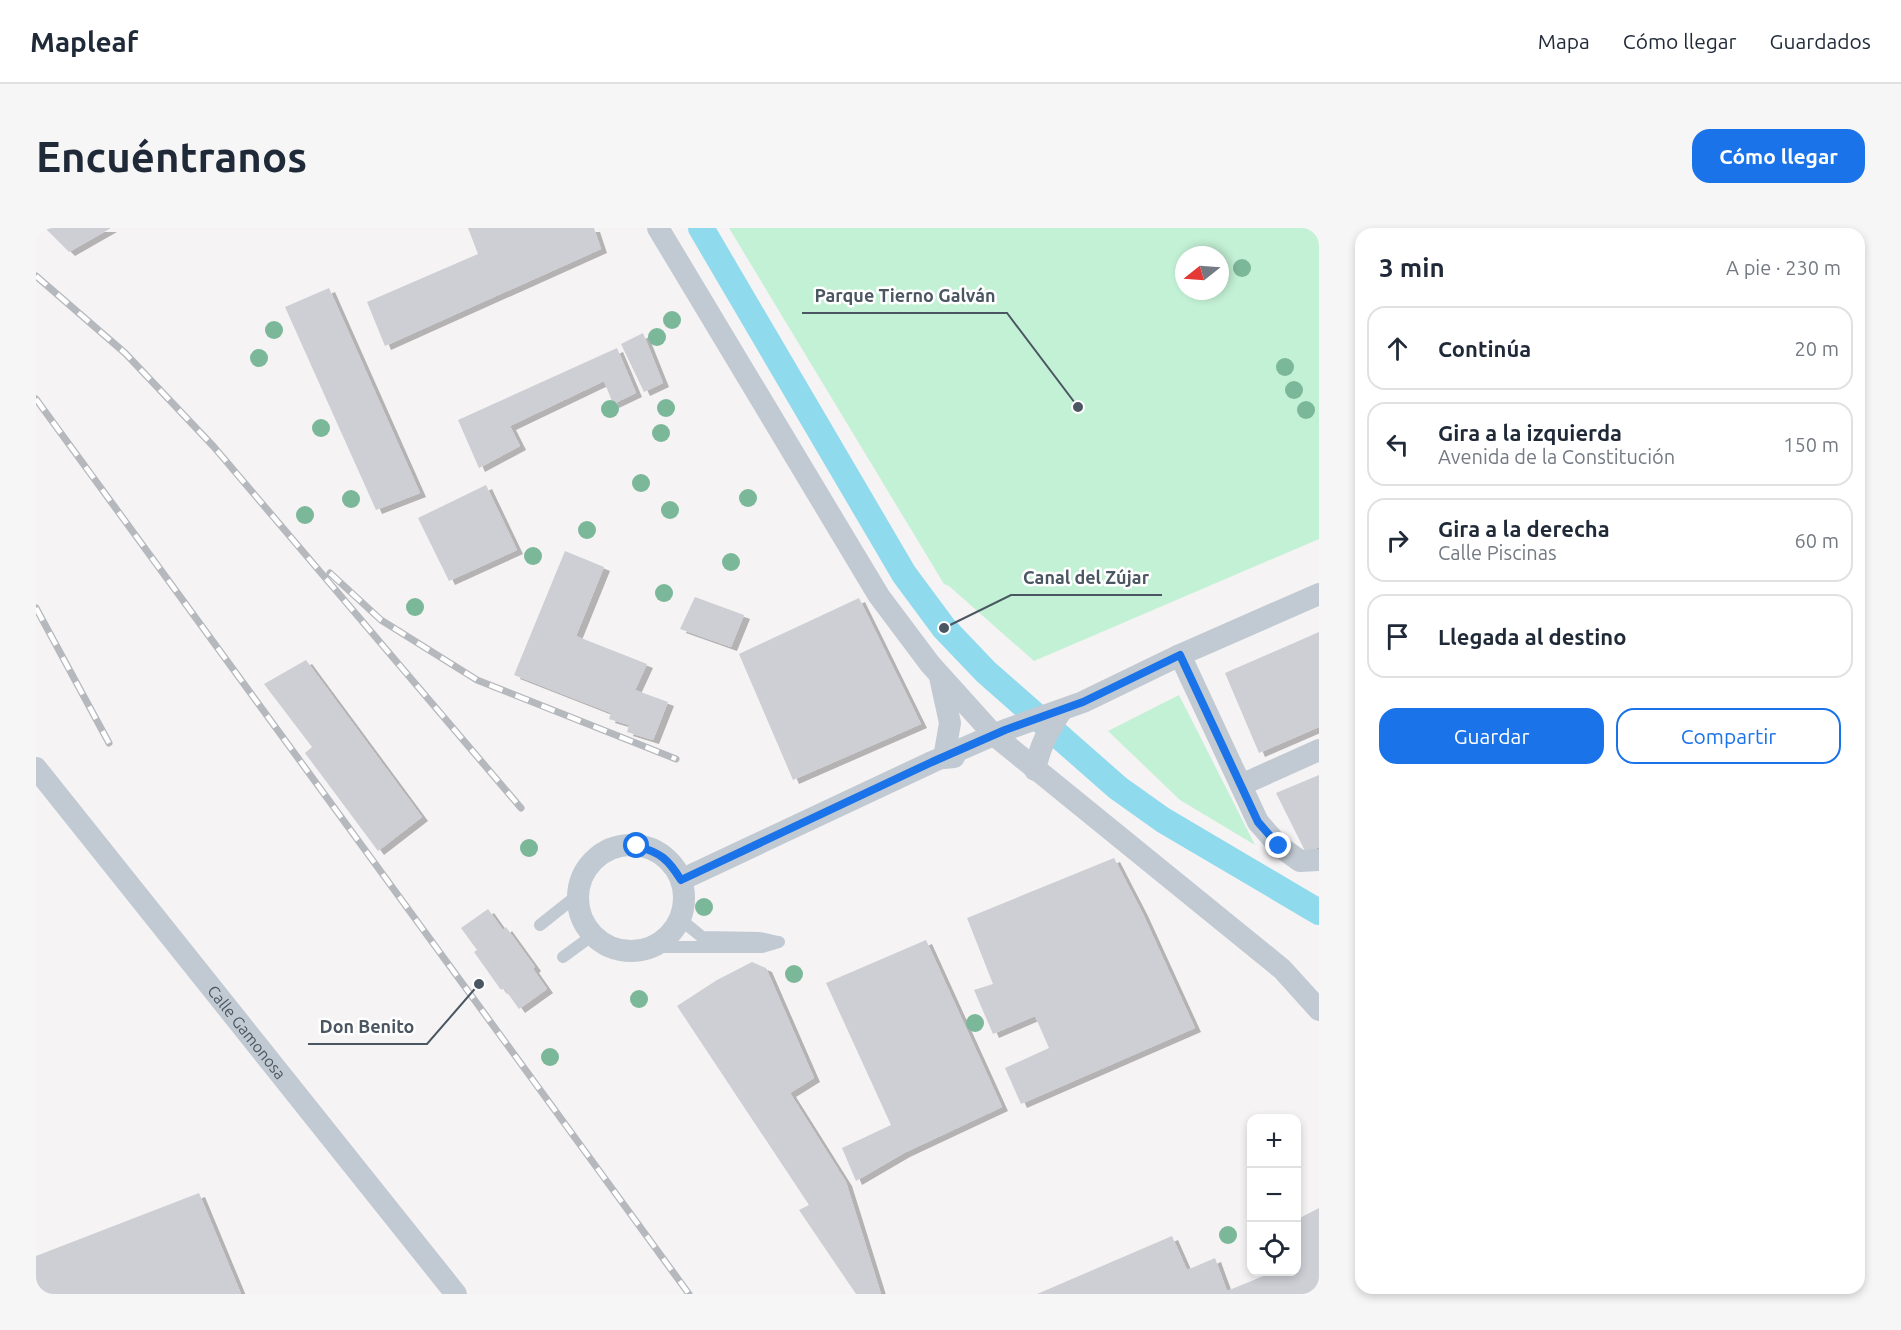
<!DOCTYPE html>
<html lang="es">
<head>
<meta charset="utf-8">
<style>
  body { margin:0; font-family:Ubuntu,sans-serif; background:#f6f6f7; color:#1f2937 }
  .controls { position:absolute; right:18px; bottom:18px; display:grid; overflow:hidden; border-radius:12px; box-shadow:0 3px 9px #0003 }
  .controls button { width:54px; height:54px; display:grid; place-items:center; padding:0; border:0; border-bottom:2px solid #e0e1e3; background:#fff; color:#1f2937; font:30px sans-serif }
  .compass { position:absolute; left:1139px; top:18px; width:54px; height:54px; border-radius:50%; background:#fff; box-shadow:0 3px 9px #0003; rotate:253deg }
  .stop { position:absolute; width:18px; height:18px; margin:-14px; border:4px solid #1a73e8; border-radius:50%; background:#fff }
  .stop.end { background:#1a73e8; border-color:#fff; box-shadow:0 2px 6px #0008 }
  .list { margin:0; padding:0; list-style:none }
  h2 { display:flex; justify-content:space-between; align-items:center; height:78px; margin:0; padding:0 24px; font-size:26px }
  h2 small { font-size:20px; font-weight:400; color:#747a83 }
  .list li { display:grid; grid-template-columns:39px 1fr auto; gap:18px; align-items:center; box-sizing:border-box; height:84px; margin:0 12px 12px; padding:0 12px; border:2px solid #e0e1e3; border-radius:18px }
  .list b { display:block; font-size:22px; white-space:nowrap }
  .list p { margin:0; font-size:20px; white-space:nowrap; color:#747a83 }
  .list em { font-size:20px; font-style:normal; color:#747a83 }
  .actions { display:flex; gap:12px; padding:18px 24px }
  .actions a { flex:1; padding:14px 0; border:2px solid #1a73e8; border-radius:18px; text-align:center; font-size:21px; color:#1a73e8 }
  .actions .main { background:#1a73e8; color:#fff }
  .icon { flex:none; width:33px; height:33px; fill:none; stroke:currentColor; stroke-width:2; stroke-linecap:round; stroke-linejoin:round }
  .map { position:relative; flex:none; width:1283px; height:1066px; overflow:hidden; border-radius:18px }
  header { display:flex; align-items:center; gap:36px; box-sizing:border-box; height:84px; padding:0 30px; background:#fff; border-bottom:2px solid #e0e1e3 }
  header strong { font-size:28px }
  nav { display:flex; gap:33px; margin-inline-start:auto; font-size:21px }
  .intro { display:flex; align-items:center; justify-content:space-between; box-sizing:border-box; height:144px; padding:0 36px }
  h1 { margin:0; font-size:42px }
  .button { padding:15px 27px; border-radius:18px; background:#1a73e8; color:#fff; font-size:21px; font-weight:700 }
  main { display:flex; gap:36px; padding:0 36px }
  aside { flex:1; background:#fff; border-radius:18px; box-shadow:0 3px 9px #0003 }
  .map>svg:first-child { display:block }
  .green { fill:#c3f1d5; fill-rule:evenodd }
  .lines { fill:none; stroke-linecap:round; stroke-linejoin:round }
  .canal { stroke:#90daee; stroke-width:26 }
  .building { fill:#cdcfd5; filter:url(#shadow) }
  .service { stroke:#c1cad2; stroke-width:12 }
  .minor { stroke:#c1cad2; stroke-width:22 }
  .rail-casing { stroke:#b5b8bd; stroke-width:7 }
  .rail { stroke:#fff; stroke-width:4.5; stroke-dasharray:14; stroke-linecap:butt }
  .tree { fill:#7bb799 }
  .route { stroke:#1a73e8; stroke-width:8 }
  .labels { text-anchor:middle; stroke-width:5; stroke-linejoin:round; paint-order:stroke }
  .street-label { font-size:16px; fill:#4a5661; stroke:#fff }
  .leader { fill:none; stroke:#4a5661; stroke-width:2 }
  .callout-dot { fill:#4a5661; stroke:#fff; stroke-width:2 }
  .callout-label { font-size:18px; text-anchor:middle; font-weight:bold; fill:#4a5661; stroke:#fff; stroke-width:5; stroke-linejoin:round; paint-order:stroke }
</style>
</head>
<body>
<header>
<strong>Mapleaf</strong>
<nav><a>Mapa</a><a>Cómo llegar</a><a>Guardados</a></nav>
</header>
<div class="intro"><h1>Encuéntranos</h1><a class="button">Cómo llegar</a></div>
<main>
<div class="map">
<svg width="1283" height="1066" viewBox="0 0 1283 1066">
  <defs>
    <filter id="shadow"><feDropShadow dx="6" dy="4" stdDeviation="0" flood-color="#0004"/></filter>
  </defs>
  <rect width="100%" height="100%" fill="#f5f3f3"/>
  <path class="green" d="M 693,0 L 1283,0 L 1283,311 L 998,433 L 913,358 L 908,356 ZM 1148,27 L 1184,27 L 1184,63 L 1148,63 Z
    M 1143,467 L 1219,617 L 1144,572 L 1072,503 Z"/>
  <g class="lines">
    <path class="canal" d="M 665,0 L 868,346 L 908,400 L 950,444 L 1082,560 L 1127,592 L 1283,684"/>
  </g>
  <path class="building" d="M 9,0 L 75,0 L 33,24 Z
    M 432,0 L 558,0 L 565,21 L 349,118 L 331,74 L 442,26 Z
    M 293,60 L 384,265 L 340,282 L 249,79 Z
    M 607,105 L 627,155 L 608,164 L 585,116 Z
    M 581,120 L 600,165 L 577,176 L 568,153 L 474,198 L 484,218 L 443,240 L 422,192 Z
    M 450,257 L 481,322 L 413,353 L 382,290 Z
    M 529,323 L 568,339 L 540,408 L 611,436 L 599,462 L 632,474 L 617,512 L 591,504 L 593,497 L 573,491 L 575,485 L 478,447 Z
    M 659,369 L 708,387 L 695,419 L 644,401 Z
    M 823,370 L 885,496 L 757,552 L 703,426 Z
    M 1283,404 L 1283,499 L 1223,525 L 1189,445 Z
    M 270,432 L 386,589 L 342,623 L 269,525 L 276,519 L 228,456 Z
    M 1283,547 L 1283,619 L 1270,625 L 1240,565 Z
    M 1078,630 L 1106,684 L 1159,800 L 985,876 L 969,840 L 1013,820 L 999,788 L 957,806 L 938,762 L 957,756 L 931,690 Z
    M 452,681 L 467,702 L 470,699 L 499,739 L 497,741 L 511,761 L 483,781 L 468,760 L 465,762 L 438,724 L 441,722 L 425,700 Z
    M 890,712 L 966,879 L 868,925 L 820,953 L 806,920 L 855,897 L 790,755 Z
    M 716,734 L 730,740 L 778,850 L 754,865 L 810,954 L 845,1066 L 820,1066 L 763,982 L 773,977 L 641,778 L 681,752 Z
    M 163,965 L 205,1066 L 0,1066 L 0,1028 Z
    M 1283,980 L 1283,1066 L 1001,1066 L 1136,1008 L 1151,1042 L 1179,1030 L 1191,1063 L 1237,1044 L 1260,1044 L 1260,992 Z"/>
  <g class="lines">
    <path class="service" d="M 644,691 L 666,709 L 724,710 L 742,714
      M 504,697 L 543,666
      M 617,719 L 726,719 L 743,714
      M 527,729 L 557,707"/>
    <g class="minor">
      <path d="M 622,0 L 843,368 L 894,436 L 958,507 L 1246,741 L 1283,782"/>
      <path d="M 1144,427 L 1222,594 L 1243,618 L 1264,633 L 1283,632"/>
      <path d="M 904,449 L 914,495 L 908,530 L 918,529"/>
      <path id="s1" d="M 0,540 L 420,1066"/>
      <path d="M 999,542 C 1004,517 1012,503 1026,482"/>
      <path d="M 1205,557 L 1283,522"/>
      <circle cx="595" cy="670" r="53"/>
      <path d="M 645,652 L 896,534 L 969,502 L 1047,474 L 1144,427 L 1283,366"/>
    </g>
    <g class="rail-casing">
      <path id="rail" d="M 0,48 L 89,125 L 178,219 L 485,580
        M 0,171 L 653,1066
        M 294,345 L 345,392 L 441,452 L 640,531
        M 0,380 L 73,515"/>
    </g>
    <use href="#rail" class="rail"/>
  </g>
  <g class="tree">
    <circle cx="1206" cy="40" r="9"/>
    <circle cx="636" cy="92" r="9"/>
    <circle cx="238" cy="102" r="9"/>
    <circle cx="621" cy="109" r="9"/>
    <circle cx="223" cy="130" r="9"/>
    <circle cx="1249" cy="139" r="9"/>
    <circle cx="1258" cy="162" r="9"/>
    <circle cx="630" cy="180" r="9"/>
    <circle cx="574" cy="181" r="9"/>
    <circle cx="1270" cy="182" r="9"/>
    <circle cx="285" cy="200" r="9"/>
    <circle cx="625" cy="205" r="9"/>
    <circle cx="605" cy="255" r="9"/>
    <circle cx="712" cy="270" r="9"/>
    <circle cx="315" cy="271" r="9"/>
    <circle cx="634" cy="282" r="9"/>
    <circle cx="269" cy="287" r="9"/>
    <circle cx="551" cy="302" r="9"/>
    <circle cx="497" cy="328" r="9"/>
    <circle cx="695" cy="334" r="9"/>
    <circle cx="628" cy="365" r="9"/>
    <circle cx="379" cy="379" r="9"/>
    <circle cx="493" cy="620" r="9"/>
    <circle cx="668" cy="679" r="9"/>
    <circle cx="758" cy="746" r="9"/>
    <circle cx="603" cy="771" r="9"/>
    <circle cx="939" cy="795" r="9"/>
    <circle cx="514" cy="829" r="9"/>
    <circle cx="1192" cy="1007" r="9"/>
  </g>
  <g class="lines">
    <path class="route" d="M 601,618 C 625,625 632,631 645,652 L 896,534 L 969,502 L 1047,474 L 1144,427 L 1222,594 L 1243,618"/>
  </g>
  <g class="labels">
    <g class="street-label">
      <text dy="6" stroke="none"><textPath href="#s1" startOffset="338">Calle Gamonosa</textPath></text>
    </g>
  </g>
  <path class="leader" d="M1042 179L971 85H766M908 400L975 367H1126M443 756L391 816H272"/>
  <g class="callout-dot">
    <circle cx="1042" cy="179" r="6"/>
    <circle cx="908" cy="400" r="6"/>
    <circle cx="443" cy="756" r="6"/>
  </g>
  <g class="callout-label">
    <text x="869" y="74">Parque Tierno Galván</text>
    <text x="1050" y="356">Canal del Zújar</text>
    <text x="331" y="805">Don Benito</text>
  </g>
</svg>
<div class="controls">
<button>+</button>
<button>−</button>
<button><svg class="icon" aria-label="locate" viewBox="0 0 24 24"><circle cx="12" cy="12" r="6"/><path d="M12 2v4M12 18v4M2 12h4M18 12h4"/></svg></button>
</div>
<svg class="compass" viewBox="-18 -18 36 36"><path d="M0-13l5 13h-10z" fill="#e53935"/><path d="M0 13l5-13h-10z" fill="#747a83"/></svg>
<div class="stop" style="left:601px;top:618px"></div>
<div class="stop end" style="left:1243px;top:618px"></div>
</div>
<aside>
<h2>3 min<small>A pie · 230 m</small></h2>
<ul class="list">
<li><svg class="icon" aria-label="ahead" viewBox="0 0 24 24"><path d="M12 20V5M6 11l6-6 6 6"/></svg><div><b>Continúa</b></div><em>20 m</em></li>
<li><svg class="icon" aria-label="left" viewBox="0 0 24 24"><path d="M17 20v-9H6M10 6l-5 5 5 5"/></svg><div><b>Gira a la izquierda</b><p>Avenida de la Constitución</p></div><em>150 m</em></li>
<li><svg class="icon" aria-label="right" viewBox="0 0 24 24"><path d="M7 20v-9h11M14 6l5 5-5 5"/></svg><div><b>Gira a la derecha</b><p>Calle Piscinas</p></div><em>60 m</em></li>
<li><svg class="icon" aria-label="arrive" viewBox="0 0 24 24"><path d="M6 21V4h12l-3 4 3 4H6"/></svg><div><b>Llegada al destino</b></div></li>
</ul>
<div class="actions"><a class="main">Guardar</a><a>Compartir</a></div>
</aside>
</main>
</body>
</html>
